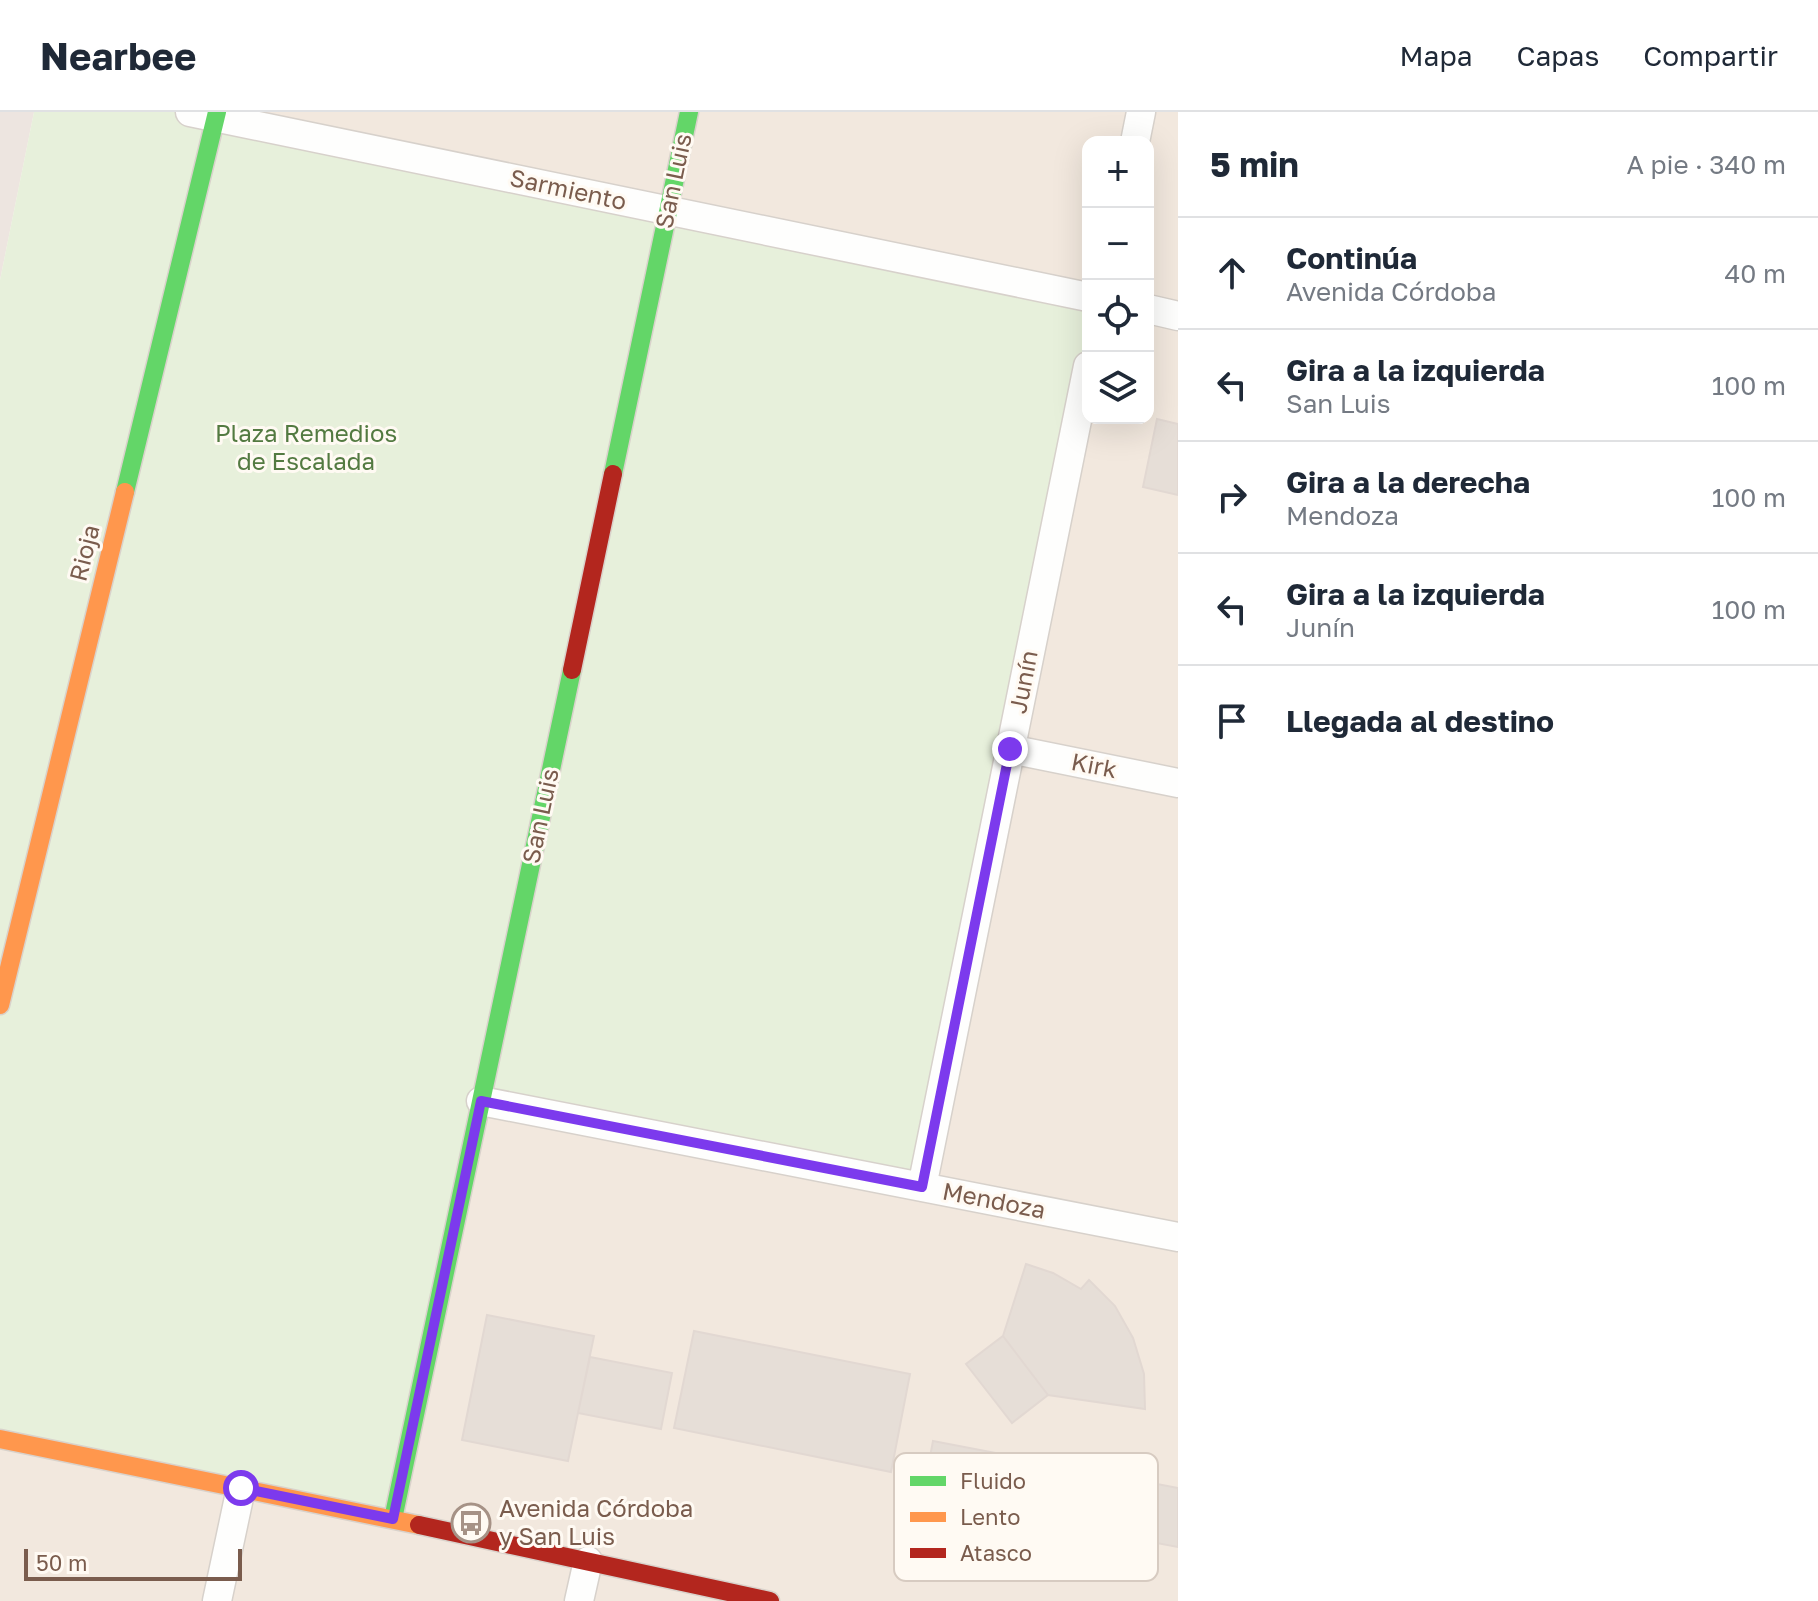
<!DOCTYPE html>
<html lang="es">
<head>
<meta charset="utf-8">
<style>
  body { margin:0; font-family:"Golos Text",sans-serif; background:#f2f2f3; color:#1f2937 }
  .controls { position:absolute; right:24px; top:24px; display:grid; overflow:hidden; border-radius:16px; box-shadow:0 8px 32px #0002 }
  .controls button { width:72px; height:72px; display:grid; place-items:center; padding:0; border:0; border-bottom:2px solid #e0e1e3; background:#fff; color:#1f2937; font:40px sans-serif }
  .scale { position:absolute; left:24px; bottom:20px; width:218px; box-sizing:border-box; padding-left:8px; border:4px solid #7a5c4d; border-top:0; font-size:22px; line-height:28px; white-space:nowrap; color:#7a5c4d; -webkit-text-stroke:6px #fffaf3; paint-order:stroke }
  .stop { position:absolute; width:24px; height:24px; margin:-18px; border:6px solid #7c3aed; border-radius:50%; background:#fff }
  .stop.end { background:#7c3aed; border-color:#fff; box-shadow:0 2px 8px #0008 }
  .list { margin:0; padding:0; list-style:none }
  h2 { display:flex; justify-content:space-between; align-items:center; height:104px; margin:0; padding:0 32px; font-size:34px }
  h2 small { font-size:26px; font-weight:400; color:#747a83 }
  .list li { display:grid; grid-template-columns:52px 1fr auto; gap:24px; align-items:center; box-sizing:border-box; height:112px; padding:0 32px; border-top:2px solid #e0e1e3 }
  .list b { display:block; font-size:30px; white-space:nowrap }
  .list p { margin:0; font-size:26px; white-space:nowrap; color:#747a83 }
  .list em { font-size:26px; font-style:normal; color:#747a83 }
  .icon { flex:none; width:44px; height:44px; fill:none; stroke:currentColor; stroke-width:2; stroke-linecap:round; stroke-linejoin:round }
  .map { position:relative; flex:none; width:1178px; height:1489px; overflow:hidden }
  header { display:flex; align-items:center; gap:48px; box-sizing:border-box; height:112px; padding:0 40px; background:#fff; border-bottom:2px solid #e0e1e3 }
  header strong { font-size:38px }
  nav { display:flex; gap:44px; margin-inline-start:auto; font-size:28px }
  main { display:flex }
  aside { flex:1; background:#fff }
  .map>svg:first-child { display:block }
  .residential { fill:#f2e8de; fill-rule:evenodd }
  .industrial { fill:#ede5e0 }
  .green { fill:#e7f0db }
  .building { fill:#e6ded7; stroke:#e2d8d2; stroke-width:2 }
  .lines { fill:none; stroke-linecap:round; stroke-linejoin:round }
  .street-casing { stroke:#d7d1cb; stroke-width:31 }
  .fast-casing { stroke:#d9d2cb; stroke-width:21 }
  .slow-casing { stroke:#d9d2cb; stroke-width:21 }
  .jam-casing { stroke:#d9d2cb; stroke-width:21 }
  .street { stroke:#fefefd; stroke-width:28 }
  .fast { stroke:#63d668; stroke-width:18 }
  .slow { stroke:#ff974d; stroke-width:18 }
  .jam { stroke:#b3261e; stroke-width:18 }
  .route { stroke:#7c3aed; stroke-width:10 }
  .labels { text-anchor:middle; stroke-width:6; stroke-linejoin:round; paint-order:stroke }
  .street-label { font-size:24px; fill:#7a5c4d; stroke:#fffaf3 }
  .park-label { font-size:24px; fill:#537a41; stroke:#fffaf3 }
  .poi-label { font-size:24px; fill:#7a5c4d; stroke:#fffaf3; text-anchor:start }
  .key { fill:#fffaf3; stroke:#d7cbc1; stroke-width:2 }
  .key-label { font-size:22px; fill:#7a5c4d }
</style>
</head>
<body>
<header>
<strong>Nearbee</strong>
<nav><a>Mapa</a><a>Capas</a><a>Compartir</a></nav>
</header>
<main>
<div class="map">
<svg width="1178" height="1489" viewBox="0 0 1178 1489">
  <rect width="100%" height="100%" fill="#f9f5f0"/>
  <path class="residential" d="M 190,0 L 1178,0 L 1178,1489 L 0,1489 L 0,893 ZM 1088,30 L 1148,30 L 1148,306 L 1088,306 Z"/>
  <path class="industrial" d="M 0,0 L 34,0 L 0,168 Z"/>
  <path class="green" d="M 34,0 L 190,0 L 1088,185 L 1088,254 L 922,1075 L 481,989 L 393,1407 L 0,1327 L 0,168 Z"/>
  <path class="building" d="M 1157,307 L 1178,312 L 1178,383 L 1143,375 Z
    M 1026,1152 L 1053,1161 L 1081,1177 L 1089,1168 L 1115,1194 L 1133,1226 L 1144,1262 L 1145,1297 L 1048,1283 L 1003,1224 Z
    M 487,1203 L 594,1224 L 568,1349 L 462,1328 Z
    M 694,1219 L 910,1262 L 891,1360 L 674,1316 Z
    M 1003,1224 L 1048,1283 L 1012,1311 L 966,1252 Z
    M 590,1245 L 672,1261 L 661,1317 L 578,1301 Z
    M 933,1329 L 1178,1376 L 1178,1435 L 922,1387 Z"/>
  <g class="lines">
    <g class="street-casing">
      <path id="street" d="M 190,0 L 1088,185
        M 1135,30 L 1141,0
        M 1148,197 L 1178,204
        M 1010,637 L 1178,671
        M 481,989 L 1178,1125
        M 922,1075 L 1088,254
        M 217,1489 L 241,1376
        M 579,1489 L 588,1449"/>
    </g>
    <g class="fast-casing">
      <path id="fast" d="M 613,362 L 689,0
        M 125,380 L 217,0
        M 393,1407 L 572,558"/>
    </g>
    <g class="slow-casing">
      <path id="slow" d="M 0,893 L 125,380
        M 0,1327 L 419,1413"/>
    </g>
    <g class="jam-casing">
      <path id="jam" d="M 572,558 L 613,362
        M 419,1413 L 770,1489"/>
    </g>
    <use href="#street" class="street"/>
    <use href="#fast" class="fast"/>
    <use href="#slow" class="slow"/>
    <use href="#jam" class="jam"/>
  </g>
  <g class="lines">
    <path class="route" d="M 241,1376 L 393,1407 L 481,989 L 922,1075 L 1010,637"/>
  </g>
  <defs>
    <g id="bus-ring" transform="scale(2)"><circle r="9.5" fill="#fffaf3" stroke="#a69286" stroke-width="1.5"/><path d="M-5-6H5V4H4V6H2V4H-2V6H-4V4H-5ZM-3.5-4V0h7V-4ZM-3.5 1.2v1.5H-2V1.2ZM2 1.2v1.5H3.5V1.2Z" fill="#a69286"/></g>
  </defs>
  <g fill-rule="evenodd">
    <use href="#bus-ring" x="471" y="1411"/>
  </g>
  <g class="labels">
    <g class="street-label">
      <text transform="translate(674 69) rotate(-78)" y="8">San Luis</text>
      <text transform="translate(568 78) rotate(12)" y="8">Sarmiento</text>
      <text transform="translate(85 441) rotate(-76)" y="8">Rioja</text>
      <text transform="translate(1024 570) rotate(-79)" y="8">Junín</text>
      <text transform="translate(1094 654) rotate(11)" y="8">Kirk</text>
      <text transform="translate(541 704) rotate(-78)" y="8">San Luis</text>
      <text transform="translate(994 1089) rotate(11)" y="8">Mendoza</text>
    </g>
    <g class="park-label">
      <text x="306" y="330">Plaza Remedios<tspan x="306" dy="28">de Escalada</tspan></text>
    </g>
    <g class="poi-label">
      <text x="499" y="1405">Avenida Córdoba<tspan x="499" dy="28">y San Luis</tspan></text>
    </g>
  </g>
  <rect x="894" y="1341" width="264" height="128" rx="12" class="key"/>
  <rect x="910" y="1364" width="36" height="10" fill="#63d668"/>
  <rect x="910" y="1400" width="36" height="10" fill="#ff974d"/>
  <rect x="910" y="1436" width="36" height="10" fill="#b3261e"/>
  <g class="key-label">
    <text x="960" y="1377">Fluido</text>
    <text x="960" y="1413">Lento</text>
    <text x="960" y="1449">Atasco</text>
  </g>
</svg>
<div class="controls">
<button>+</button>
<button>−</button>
<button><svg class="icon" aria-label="locate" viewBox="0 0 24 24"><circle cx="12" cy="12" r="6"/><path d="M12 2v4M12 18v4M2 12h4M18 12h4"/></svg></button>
<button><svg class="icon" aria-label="layers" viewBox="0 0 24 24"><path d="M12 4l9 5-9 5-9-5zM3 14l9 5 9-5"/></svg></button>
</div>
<div class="scale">50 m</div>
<div class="stop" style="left:241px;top:1376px"></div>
<div class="stop end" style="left:1010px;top:637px"></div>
</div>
<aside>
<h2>5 min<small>A pie · 340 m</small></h2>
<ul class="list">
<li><svg class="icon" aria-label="ahead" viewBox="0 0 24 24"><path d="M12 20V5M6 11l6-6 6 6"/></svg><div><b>Continúa</b><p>Avenida Córdoba</p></div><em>40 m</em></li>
<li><svg class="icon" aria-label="left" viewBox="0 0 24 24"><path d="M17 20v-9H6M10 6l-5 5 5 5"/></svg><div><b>Gira a la izquierda</b><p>San Luis</p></div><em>100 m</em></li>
<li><svg class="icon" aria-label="right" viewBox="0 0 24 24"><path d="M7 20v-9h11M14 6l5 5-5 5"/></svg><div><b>Gira a la derecha</b><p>Mendoza</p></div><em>100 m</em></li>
<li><svg class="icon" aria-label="left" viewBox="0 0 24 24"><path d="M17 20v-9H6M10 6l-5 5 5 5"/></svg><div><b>Gira a la izquierda</b><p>Junín</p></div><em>100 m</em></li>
<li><svg class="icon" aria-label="arrive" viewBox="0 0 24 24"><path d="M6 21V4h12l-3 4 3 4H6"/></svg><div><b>Llegada al destino</b></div></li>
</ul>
</aside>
</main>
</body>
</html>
